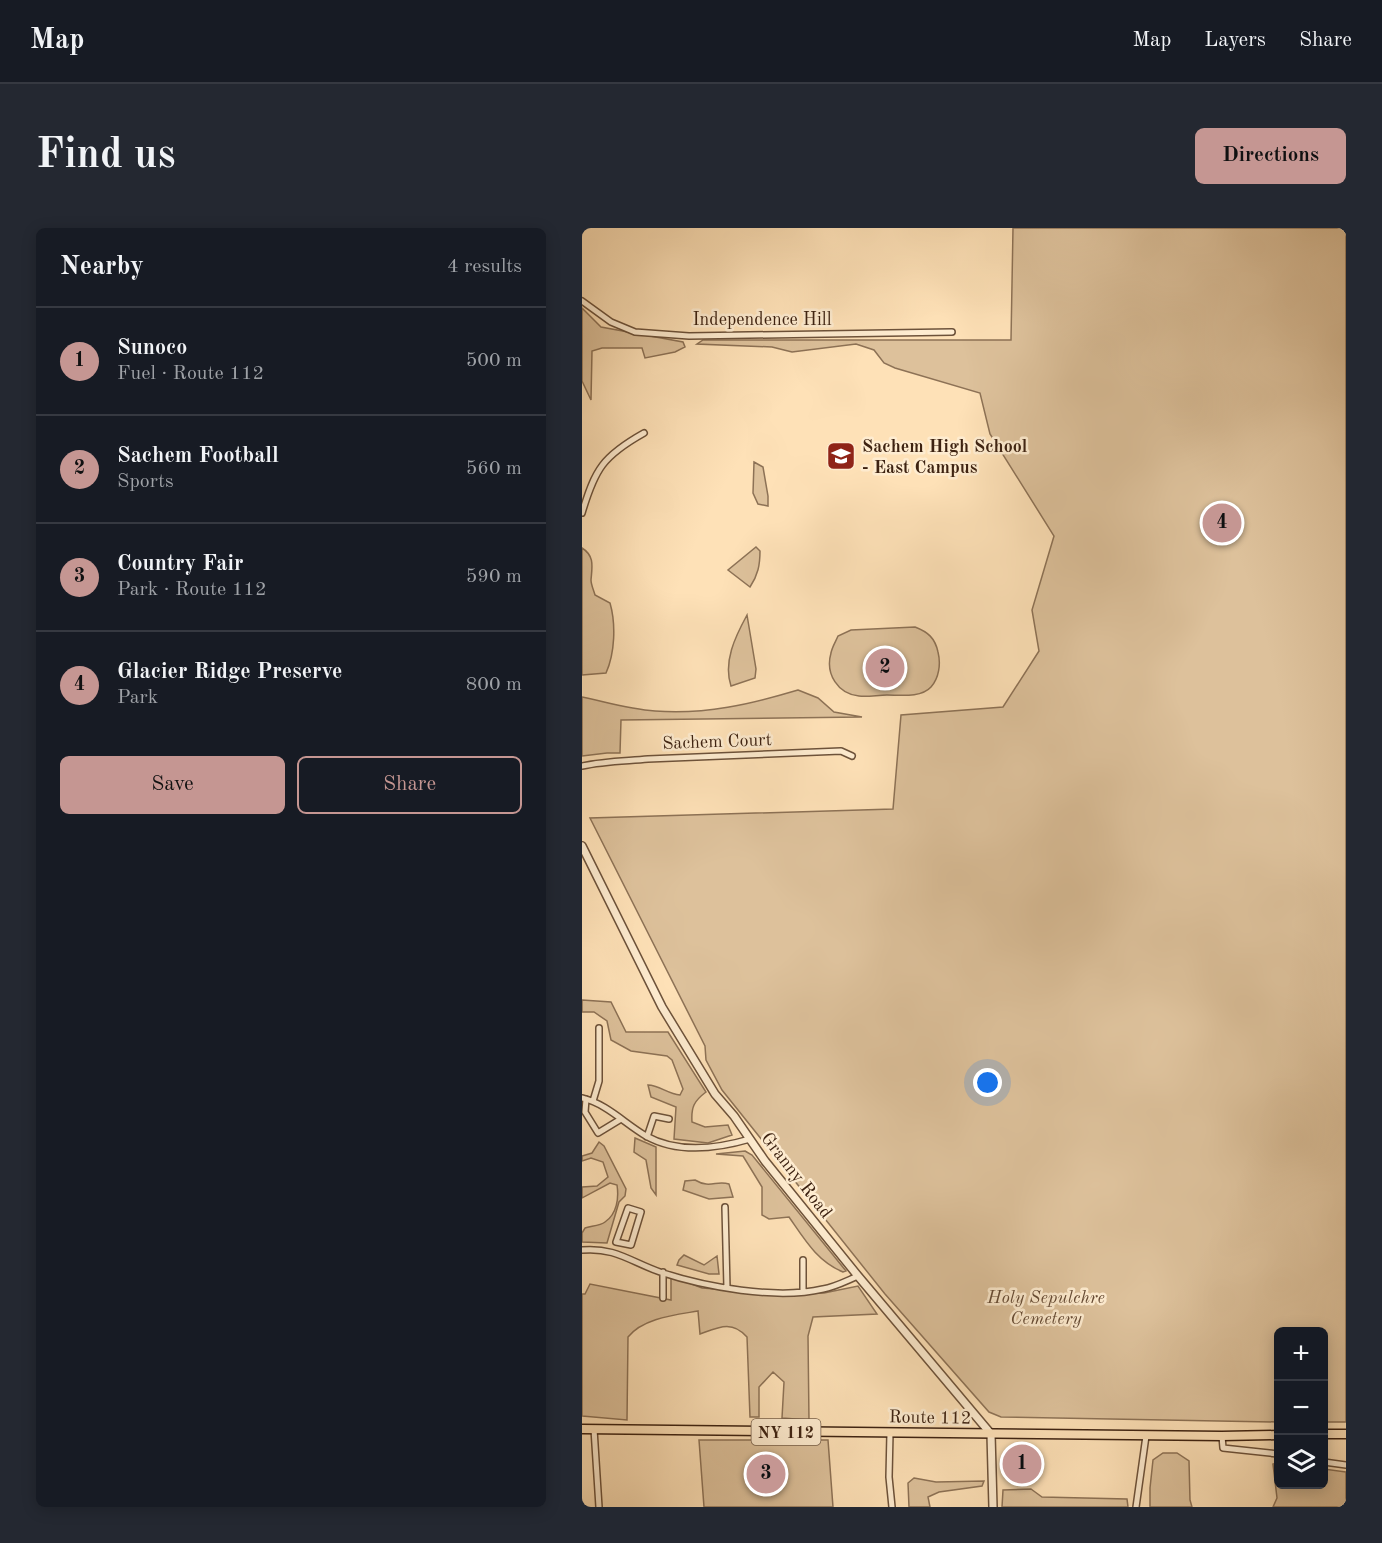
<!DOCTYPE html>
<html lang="en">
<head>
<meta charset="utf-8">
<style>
  body { margin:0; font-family:"Old Standard TT",serif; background:#242831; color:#f1f3f6 }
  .controls { position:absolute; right:18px; bottom:18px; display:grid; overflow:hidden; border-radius:9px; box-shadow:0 3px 15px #0003 }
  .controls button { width:54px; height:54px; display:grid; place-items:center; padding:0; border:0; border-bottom:2px solid #363941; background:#171b24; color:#f1f3f6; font:30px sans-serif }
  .you { position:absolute; left:406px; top:855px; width:21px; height:21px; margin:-15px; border:4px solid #fff; border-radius:50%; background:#1a73e8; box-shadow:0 0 0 9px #1a73e833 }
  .badge { display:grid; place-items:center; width:39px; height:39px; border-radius:50%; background:#c59692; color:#111; font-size:20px; font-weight:700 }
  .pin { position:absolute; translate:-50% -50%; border:3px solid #fff; box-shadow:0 2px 6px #0006 }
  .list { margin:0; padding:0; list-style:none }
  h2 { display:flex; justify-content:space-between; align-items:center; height:78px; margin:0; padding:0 24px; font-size:26px }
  h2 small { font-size:20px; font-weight:400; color:#9ea1a6 }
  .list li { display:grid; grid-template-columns:39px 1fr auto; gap:18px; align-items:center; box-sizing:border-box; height:108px; padding:0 24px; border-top:2px solid #363941 }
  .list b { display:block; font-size:22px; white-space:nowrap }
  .list p { margin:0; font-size:20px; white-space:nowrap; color:#9ea1a6 }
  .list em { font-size:20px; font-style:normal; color:#9ea1a6 }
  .actions { display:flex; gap:12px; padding:18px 24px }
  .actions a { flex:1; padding:14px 0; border:2px solid #c59692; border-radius:9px; text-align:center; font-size:21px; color:#c59692 }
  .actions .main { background:#c59692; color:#111 }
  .icon { flex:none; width:33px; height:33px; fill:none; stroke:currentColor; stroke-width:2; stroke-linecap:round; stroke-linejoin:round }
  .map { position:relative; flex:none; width:764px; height:1279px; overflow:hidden; border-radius:9px }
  header { display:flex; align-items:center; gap:36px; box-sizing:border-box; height:84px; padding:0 30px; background:#171b24; border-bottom:2px solid #363941 }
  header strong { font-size:28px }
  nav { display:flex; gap:33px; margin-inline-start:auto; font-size:21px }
  .intro { display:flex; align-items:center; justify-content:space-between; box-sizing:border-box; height:144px; padding:0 36px }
  h1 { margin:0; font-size:42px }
  .button { padding:15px 27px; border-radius:9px; background:#c59692; color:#111; font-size:21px; font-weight:700 }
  main { display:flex; gap:36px; padding:0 36px }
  aside { flex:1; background:#171b24; border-radius:9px; box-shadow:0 3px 15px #0003 }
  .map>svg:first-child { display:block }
  .green { fill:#ddc19b; stroke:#8d7256; stroke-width:1.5 }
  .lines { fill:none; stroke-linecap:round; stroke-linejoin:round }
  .minor-casing { stroke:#6d523a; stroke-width:8 }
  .tertiary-casing { stroke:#6d523a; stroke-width:10 }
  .primary-casing { stroke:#3d2211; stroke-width:11 }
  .minor { stroke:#feecd0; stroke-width:5 }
  .tertiary { stroke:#feecd0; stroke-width:7 }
  .primary { stroke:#fee1b7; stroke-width:8 }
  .labels { text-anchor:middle; stroke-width:5; stroke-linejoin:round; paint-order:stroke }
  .shield { fill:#feecd0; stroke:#775f4a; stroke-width:1.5 }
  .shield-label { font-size:16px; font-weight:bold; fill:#3d2211 }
  .street-label { font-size:18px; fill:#3d2211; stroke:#feecd0 }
  .poi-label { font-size:18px; font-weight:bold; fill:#3d2211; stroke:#feecd0; text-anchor:start }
  .park-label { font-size:18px; font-style:italic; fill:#654a34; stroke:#feecd0 }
</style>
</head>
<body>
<header>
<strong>Map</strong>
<nav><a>Map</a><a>Layers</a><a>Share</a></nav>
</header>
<div class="intro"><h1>Find us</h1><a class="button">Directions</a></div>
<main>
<aside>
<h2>Nearby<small>4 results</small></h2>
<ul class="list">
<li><span class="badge">1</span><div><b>Sunoco</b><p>Fuel · Route 112</p></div><em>500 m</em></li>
<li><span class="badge">2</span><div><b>Sachem Football</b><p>Sports</p></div><em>560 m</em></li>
<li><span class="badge">3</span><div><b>Country Fair</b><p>Park · Route 112</p></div><em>590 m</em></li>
<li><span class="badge">4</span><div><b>Glacier Ridge Preserve</b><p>Park</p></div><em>800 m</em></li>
</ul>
<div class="actions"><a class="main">Save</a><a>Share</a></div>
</aside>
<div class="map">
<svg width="764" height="1279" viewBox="0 0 764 1279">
  <rect width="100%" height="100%" fill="#fee1b7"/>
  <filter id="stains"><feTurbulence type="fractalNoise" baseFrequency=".00333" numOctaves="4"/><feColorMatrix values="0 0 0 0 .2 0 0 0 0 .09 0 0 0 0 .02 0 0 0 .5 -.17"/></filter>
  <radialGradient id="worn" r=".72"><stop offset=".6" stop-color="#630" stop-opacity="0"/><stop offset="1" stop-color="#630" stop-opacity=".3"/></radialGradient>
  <path class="green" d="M 431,0 L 764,0 L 764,1194 L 742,1194 L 742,1104 L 696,1104 L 696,1194 L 419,1189 L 407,1184 L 303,1066 L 140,862 L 124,832 L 123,818 L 8,590 L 311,581 L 319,487 L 421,479 L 457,423 L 450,382 L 472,308 L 408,206 L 398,165 L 313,140 L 302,135 L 292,122 L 274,116 L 210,124 L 190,119 L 115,116 L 121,112 L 429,112 Z
    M 0,80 L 19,99 L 101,114 L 103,119 L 93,124 L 63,130 L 60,120 L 20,120 L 10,123 L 9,172 L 0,153 Z
    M 172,234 L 181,239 L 186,268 L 186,278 L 176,276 L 171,265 Z
    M 174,319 L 178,323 C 178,337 176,347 168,359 L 146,342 Z
    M 0,320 C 13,328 10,339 9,352 C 9,357 12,363 13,367 L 28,375 C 34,396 33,425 24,445 L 0,447 Z
    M 165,387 L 174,441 L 173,450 L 149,458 C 141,434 153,409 165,387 Z
    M 333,399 C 346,404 353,410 356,424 C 359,436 357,450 349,459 C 339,470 318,467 305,467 C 296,467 286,469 277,468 C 256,466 243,446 249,425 C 250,419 254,413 256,408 L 269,402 Z
    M 216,462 L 236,470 L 252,484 L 280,489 L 39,492 L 38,525 L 25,525 L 0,528 L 0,469 C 24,474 48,481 73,483 C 123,487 169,476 216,462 Z
    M 0,772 L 29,774 L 44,804 L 86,804 L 124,864 C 112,873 109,879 110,894 L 123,899 L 146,897 L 150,907 L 126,915 L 92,911 L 94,879 L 69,869 L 66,857 C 77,857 86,866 98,867 L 101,861 L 90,832 L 85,828 L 49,823 L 29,812 L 25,793 L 12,784 L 0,784 Z
    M 53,910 L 74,919 L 74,967 L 69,960 L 64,932 L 52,924 Z
    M 17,914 L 22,918 L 44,961 L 43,968 L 37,974 L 25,1015 L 0,1014 L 0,1005 L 3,1000 C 8,998 18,998 23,994 C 35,986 37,970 35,957 L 28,955 L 0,970 L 0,959 L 15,958 L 26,949 L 21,934 L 9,930 L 0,933 L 0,928 L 10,925 Z
    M 163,923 L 170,927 L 264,1043 L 261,1044 C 235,1033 223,1012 207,989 L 187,991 L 180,987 L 180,959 L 161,928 L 134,926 Z
    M 113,952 C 128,961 134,952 147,956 L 151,969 L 127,971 L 101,962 L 103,953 Z
    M 102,1027 L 122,1037 L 135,1028 L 137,1046 L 127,1046 L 95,1037 L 97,1032 Z
    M 89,1048 L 120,1060 L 185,1065 L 242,1065 L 276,1058 L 295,1086 L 231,1089 L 226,1108 L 227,1192 L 200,1190 L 202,1154 L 191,1144 L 177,1159 L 177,1189 L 168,1189 L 165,1109 C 150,1092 137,1099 118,1106 L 116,1083 C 93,1087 61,1090 46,1109 L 45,1192 L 0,1188 L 0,1066 L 3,1066 L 8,1056 L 89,1072 Z
    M 117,1212 L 246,1212 L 251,1279 L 122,1279 Z
    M 581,1225 L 595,1225 L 607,1233 L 608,1272 L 610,1279 L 568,1279 L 568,1260 L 571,1232 Z
    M 696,1235 L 696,1256 L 742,1256 L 742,1241 L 764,1244 L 764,1279 L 691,1279 L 695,1270 L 691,1236 Z
    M 332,1250 L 354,1254 L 402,1253 L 400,1258 L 357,1264 L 346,1269 L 348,1279 L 327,1279 L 326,1255 Z
    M 449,1261 L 460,1269 L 545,1271 L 546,1279 L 420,1279 L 421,1262 Z"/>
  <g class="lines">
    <g class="minor-casing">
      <path id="minor" d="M 0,73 L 29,94 L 53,104 L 107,108 L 370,104
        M 0,285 C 13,241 21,228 62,205
        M 0,538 C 22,533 44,533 66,531 L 259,523 L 270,528
        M 0,870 C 25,876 42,895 64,908 C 96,926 134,921 168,911
        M 4,871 L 3,884 L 16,905 L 39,891
        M 11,873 L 17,853 L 17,800
        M 65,909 L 72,888 L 87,891
        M 143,979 L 145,1060
        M 46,980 L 59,984 L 49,1017 L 34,1014 Z
        M 0,1022 C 33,1019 49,1034 78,1044 C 123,1059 195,1072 241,1061 C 253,1059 264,1053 276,1048
        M 221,1064 L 221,1032
        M 81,1070 L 81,1044
        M 12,1201 L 17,1279
        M 308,1205 L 307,1249 L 310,1279
        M 640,1208 L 641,1220 L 696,1226
        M 742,1234 L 764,1237
        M 554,1279 L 564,1208"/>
    </g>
    <g class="tertiary-casing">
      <path id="tertiary" d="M 0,618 L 80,779 L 133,866 L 152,888 L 183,933 L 276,1048 L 409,1206 L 411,1279"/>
    </g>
    <g class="primary-casing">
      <path id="primary" d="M 0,1201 L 640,1208 L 696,1207
        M 742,1206 L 764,1206"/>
    </g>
    <use href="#minor" class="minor"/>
    <use href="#tertiary" class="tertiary"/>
    <use href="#primary" class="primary"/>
  </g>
  <defs>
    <g id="school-square" transform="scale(1.5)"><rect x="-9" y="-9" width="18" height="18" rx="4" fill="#8f2418" stroke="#feecd0"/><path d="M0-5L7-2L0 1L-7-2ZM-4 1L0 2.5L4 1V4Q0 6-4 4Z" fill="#fff"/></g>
  </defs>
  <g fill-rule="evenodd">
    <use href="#school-square" x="259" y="228"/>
  </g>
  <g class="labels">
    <rect class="shield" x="169.5" y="1191" width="69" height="26" rx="4.5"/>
    <g class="shield-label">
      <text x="204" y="1210">NY 112</text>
    </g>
    <g class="street-label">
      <text x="180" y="97">Independence Hill</text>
      <text transform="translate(135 513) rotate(-2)" y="6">Sachem Court</text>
      <text transform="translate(215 947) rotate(52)" y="6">Granny Road</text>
      <text transform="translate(348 1189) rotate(1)" y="6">Route 112</text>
    </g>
    <g class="poi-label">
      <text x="280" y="224">Sachem High School<tspan x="280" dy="21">- East Campus</tspan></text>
    </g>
    <g class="park-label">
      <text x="464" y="1075">Holy Sepulchre<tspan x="464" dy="21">Cemetery</tspan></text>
    </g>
  </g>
  <rect width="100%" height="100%" filter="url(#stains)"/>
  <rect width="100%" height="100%" fill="url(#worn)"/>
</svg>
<div class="controls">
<button>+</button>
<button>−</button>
<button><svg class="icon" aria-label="layers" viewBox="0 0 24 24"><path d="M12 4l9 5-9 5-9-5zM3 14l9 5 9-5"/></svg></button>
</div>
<div class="you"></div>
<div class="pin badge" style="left:440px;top:1236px">1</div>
<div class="pin badge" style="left:303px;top:440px">2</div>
<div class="pin badge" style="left:184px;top:1246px">3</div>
<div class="pin badge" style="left:640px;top:295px">4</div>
</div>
</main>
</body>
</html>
